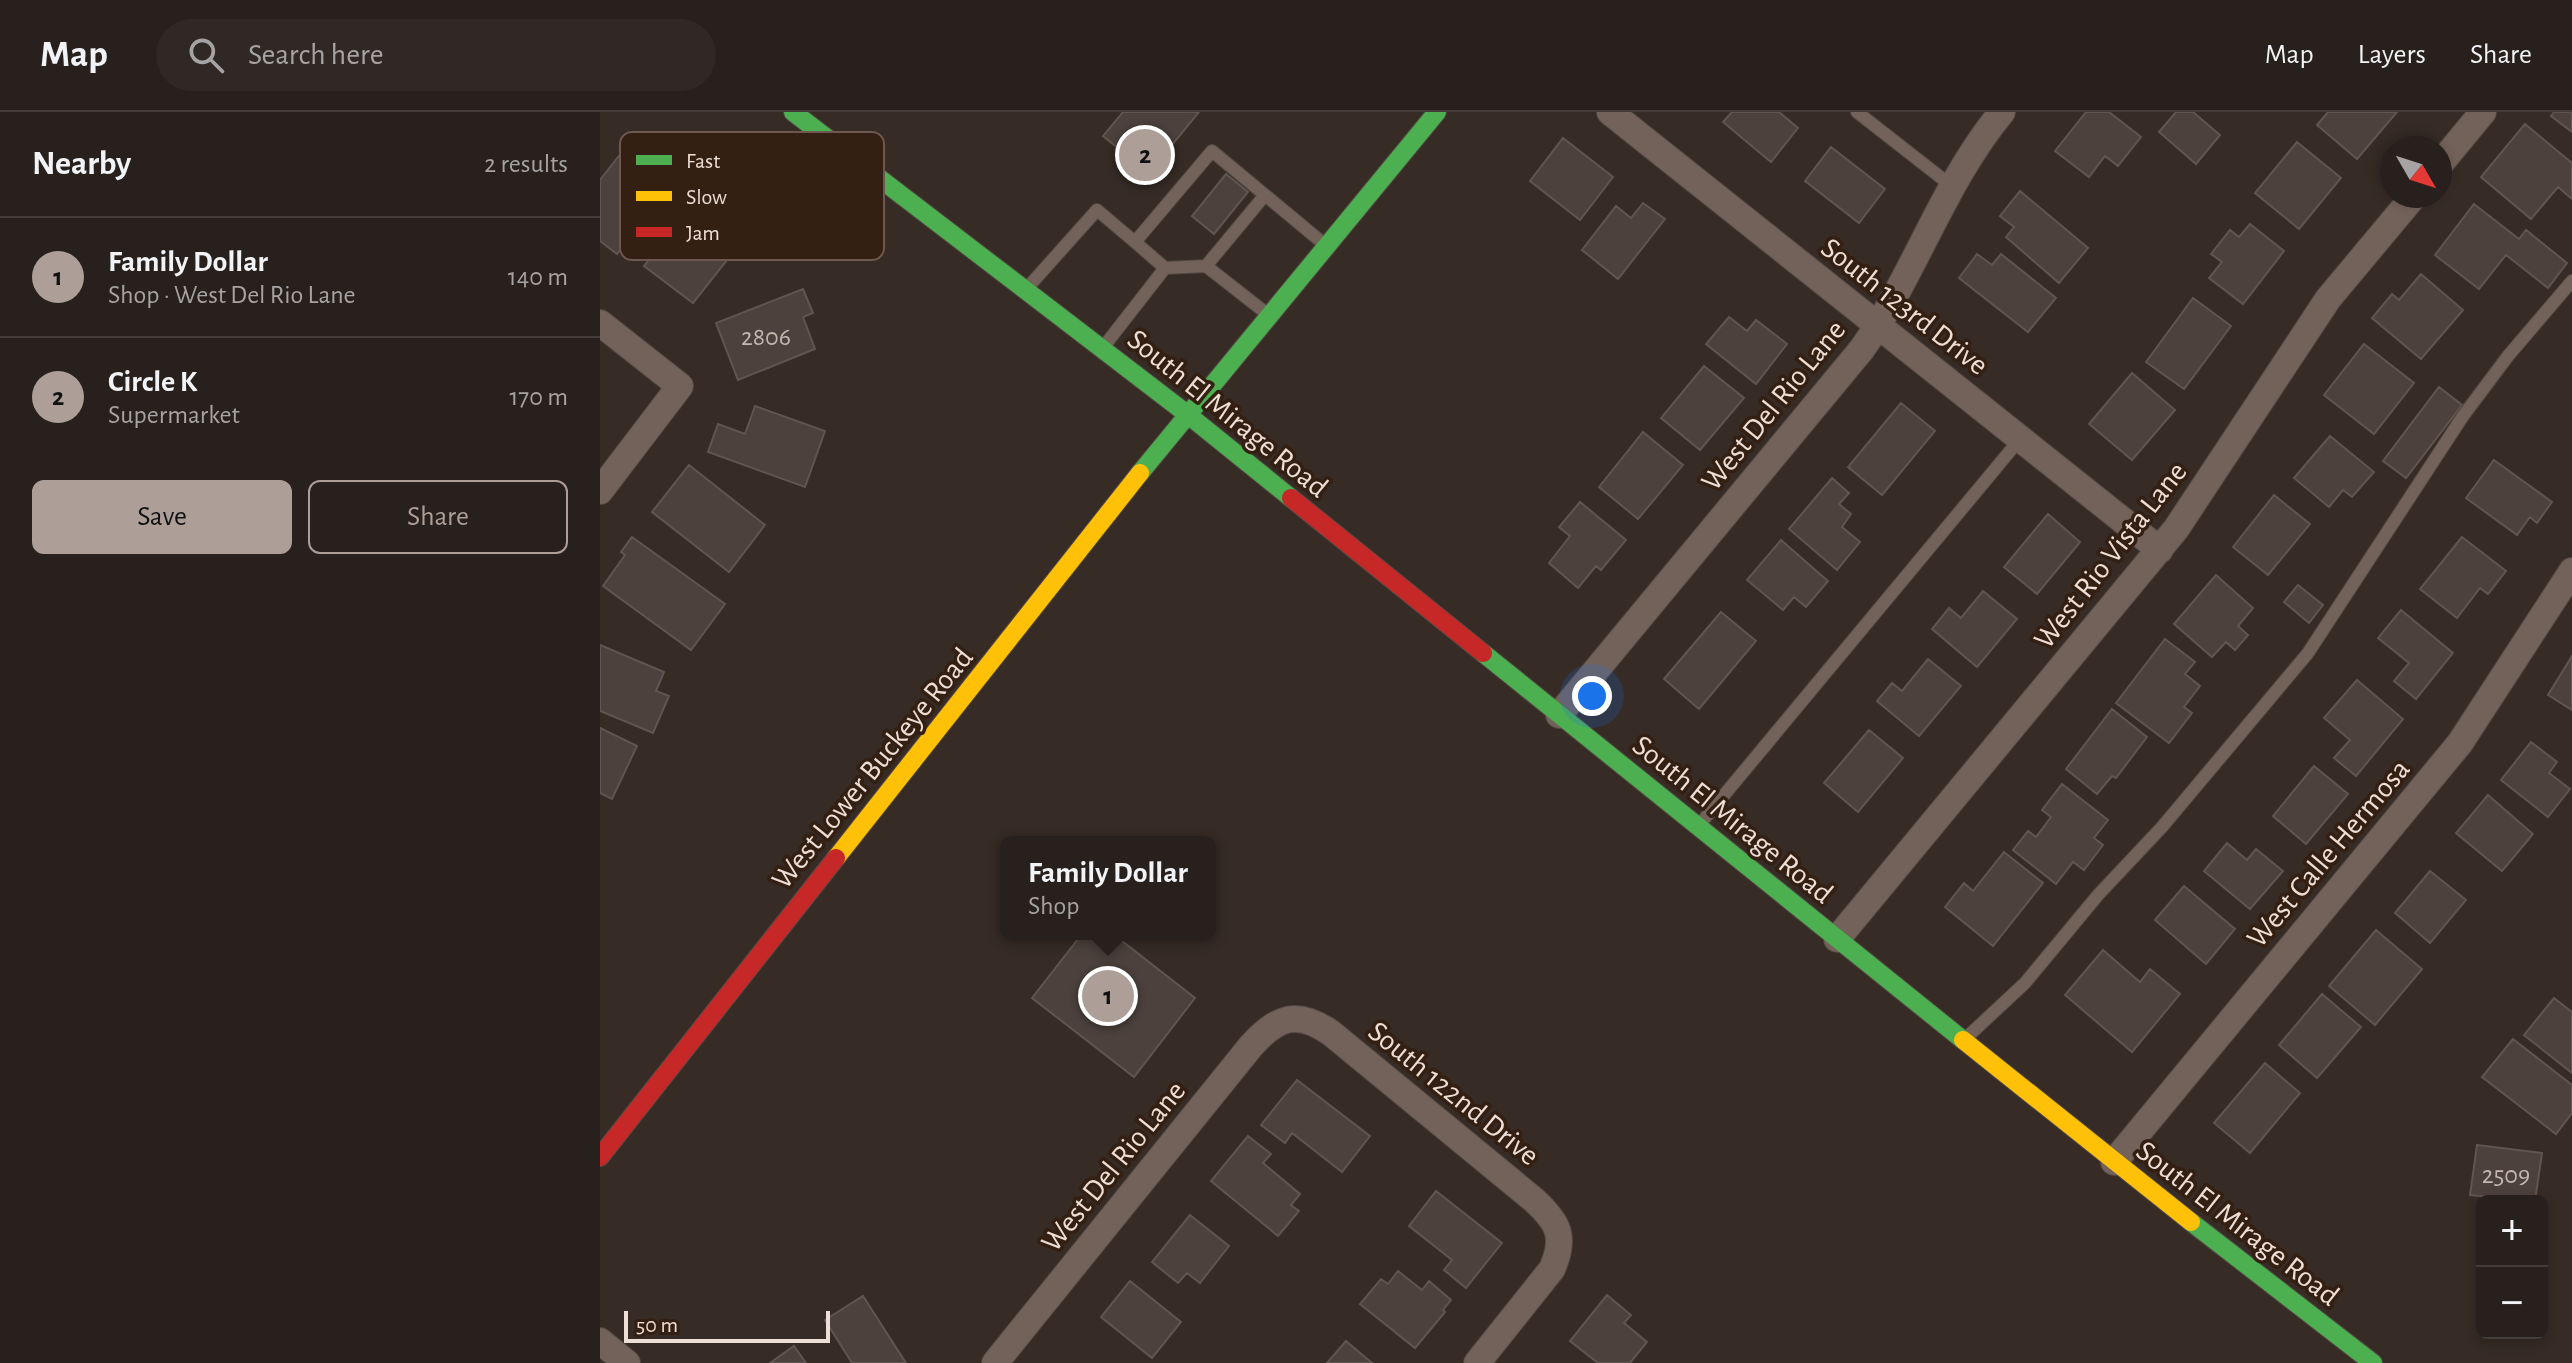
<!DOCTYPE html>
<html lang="en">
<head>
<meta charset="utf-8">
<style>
  body { margin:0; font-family:"Alegreya Sans",sans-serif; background:#302825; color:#f1f3f6 }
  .controls { position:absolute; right:24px; bottom:24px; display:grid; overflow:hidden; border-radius:12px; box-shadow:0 4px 12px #0003 }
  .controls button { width:72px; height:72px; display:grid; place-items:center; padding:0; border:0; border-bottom:2px solid #443e3b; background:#28201c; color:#f1f3f6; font:40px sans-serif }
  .compass { position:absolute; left:1780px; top:24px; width:72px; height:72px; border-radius:50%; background:#28201c; box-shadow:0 4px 12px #0003; rotate:129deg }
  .scale { position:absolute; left:24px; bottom:20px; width:206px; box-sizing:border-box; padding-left:8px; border:4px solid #edded6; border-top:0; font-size:22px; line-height:28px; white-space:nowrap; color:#edded6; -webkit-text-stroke:6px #341f13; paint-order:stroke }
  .you { position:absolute; left:992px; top:584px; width:28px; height:28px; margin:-20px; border:6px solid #fff; border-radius:50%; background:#1a73e8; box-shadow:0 0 0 12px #1a73e833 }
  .badge { display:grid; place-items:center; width:52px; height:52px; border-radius:50%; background:#ad9f98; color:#111; font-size:26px; font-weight:700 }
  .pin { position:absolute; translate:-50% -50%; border:4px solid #fff; box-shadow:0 2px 8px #0006 }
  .popup { position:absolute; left:400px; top:724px; width:216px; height:104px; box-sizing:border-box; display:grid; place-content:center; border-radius:12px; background:#28201c; filter:drop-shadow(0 2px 6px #0005); font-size:26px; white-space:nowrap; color:#a5a3a3 }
  .popup b { font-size:30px; color:#f1f3f6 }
  .popup::after { content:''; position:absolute; left:50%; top:100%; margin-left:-16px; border:16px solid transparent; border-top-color:#28201c }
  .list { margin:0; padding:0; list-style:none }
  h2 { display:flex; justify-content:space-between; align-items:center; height:104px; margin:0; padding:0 32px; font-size:34px }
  h2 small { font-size:26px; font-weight:400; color:#a5a3a3 }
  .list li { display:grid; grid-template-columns:52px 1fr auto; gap:24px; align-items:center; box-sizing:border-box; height:120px; padding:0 32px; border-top:2px solid #443e3b }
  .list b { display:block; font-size:30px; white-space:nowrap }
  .list p { margin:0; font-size:26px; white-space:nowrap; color:#a5a3a3 }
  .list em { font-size:26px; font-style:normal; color:#a5a3a3 }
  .actions { display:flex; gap:16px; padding:24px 32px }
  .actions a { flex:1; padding:18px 0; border:2px solid #ad9f98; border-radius:12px; text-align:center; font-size:28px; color:#ad9f98 }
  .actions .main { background:#ad9f98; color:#111 }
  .icon { flex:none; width:44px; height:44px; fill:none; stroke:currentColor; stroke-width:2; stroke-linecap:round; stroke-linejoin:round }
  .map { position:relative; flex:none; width:1972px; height:1251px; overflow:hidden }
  header { display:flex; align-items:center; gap:48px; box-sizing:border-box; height:112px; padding:0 40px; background:#28201c; border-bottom:2px solid #443e3b }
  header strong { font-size:38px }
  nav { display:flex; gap:44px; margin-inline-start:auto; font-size:28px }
  .search { width:560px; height:72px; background:#302825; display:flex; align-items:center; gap:20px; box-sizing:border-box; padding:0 28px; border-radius:44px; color:#a5a3a3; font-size:30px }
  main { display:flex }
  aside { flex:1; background:#28201c }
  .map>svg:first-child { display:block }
  .building { fill:#4c413c; stroke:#605550; stroke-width:2 }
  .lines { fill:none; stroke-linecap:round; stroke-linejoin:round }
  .lane-casing { stroke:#524843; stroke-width:14 }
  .street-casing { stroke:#524843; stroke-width:28 }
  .fast-casing { stroke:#524843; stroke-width:20 }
  .slow-casing { stroke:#524843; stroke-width:20 }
  .jam-casing { stroke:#524843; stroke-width:20 }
  .lane { stroke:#73625a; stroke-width:12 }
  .street { stroke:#73625a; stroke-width:26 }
  .fast { stroke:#4caf50; stroke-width:18 }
  .slow { stroke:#ffc107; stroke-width:18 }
  .jam { stroke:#c62828; stroke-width:18 }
  .labels { text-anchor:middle; stroke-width:7; stroke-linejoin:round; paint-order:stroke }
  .number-label { font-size:26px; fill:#c5b7b0 }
  .street-label { font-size:30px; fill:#edded6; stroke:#341f13 }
  .key { fill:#341f13; stroke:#6c584e; stroke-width:2 }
  .key-label { font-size:22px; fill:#edded6 }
</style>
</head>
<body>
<header>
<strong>Map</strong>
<div class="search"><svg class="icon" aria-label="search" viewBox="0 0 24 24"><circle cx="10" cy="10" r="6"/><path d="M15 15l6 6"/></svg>Search here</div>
<nav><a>Map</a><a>Layers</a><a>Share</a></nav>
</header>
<main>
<aside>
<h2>Nearby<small>2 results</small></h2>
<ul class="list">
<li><span class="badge">1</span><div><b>Family Dollar</b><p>Shop · West Del Rio Lane</p></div><em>140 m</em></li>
<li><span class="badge">2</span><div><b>Circle K</b><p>Supermarket</p></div><em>170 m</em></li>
</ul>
<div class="actions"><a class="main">Save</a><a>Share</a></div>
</aside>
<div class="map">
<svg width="1972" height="1251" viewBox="0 0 1972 1251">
  <rect width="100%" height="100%" fill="#362b25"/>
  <path class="building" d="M 523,0 L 599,0 L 549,61 L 503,24 Z
    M 1132,0 L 1179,0 L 1198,16 L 1171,50 L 1123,10 Z
    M 1486,0 L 1509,0 L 1541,25 L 1518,54 L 1505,44 L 1489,65 L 1455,39 Z
    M 1576,0 L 1593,0 L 1620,23 L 1596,52 L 1559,20 Z
    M 1728,0 L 1797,0 L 1757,47 L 1717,13 Z
    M 1954,0 L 1972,0 L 1972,20 L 1951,4 Z
    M 1925,12 L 1972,51 L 1972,87 L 1958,75 L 1931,107 L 1881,65 Z
    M 963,26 L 1013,65 L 980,108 L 930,69 Z
    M 1697,30 L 1741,66 L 1699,117 L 1655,81 Z
    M 1231,35 L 1285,77 L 1259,111 L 1205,69 Z
    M 22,40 L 59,69 L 25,112 L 35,120 L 17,142 L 0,129 L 0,68 Z
    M 626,62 L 648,80 L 614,122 L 592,104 Z
    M 104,78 L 124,94 L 118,102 L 146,124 L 93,191 L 44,154 Z
    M 1420,79 L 1488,136 L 1459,171 L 1406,125 L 1414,115 L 1400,104 Z
    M 1043,91 L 1065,107 L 1018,167 L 982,138 L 1016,94 L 1031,106 Z
    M 1874,92 L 1919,127 L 1926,118 L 1967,151 L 1948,176 L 1906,143 L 1879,177 L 1835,143 Z
    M 1650,112 L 1684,139 L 1643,192 L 1609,166 L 1622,150 L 1611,142 L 1630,118 L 1639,125 Z
    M 1377,142 L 1392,153 L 1401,142 L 1456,186 L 1428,220 L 1359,166 Z
    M 1821,162 L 1863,198 L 1821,247 L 1772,206 L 1792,182 L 1799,188 Z
    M 203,177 L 213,201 L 203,205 L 215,237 L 138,268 L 116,211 Z
    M 1593,186 L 1631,214 L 1584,277 L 1546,250 Z
    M 1129,205 L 1147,219 L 1156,208 L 1187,232 L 1156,272 L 1106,232 Z
    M 1764,232 L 1814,271 L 1774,322 L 1724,283 Z
    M 1104,254 L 1144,286 L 1100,338 L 1061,306 Z
    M 1532,261 L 1575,298 L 1532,348 L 1489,312 Z
    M 1839,275 L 1862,293 L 1806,366 L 1783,349 Z
    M 1301,291 L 1335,319 L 1282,383 L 1248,355 Z
    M 155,294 L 225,319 L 205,375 L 108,340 L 118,312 L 145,322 Z
    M 1043,320 L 1083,353 L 1038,407 L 999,375 Z
    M 1730,324 L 1774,360 L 1752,385 L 1743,378 L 1729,395 L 1694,366 Z
    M 1894,348 L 1952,390 L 1937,411 L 1930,405 L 1917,423 L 1866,386 Z
    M 89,353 L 165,413 L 129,460 L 52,400 Z
    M 1232,366 L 1249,381 L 1239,392 L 1251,402 L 1242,415 L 1260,430 L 1237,458 L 1189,417 Z
    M 1674,383 L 1710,412 L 1668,463 L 1633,435 Z
    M 980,390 L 1026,428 L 1001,458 L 996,454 L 978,476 L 949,451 L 970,424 L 959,415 Z
    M 1448,402 L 1480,430 L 1437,482 L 1404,455 Z
    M 32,425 L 125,492 L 91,538 L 3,474 L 25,443 L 21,440 Z
    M 1862,425 L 1906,459 L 1888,482 L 1880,476 L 1857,506 L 1820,477 Z
    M 1181,428 L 1228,469 L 1206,495 L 1194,485 L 1183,498 L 1147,468 Z
    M 1616,463 L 1653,496 L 1638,514 L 1648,523 L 1635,538 L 1626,530 L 1612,545 L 1574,512 Z
    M 1698,473 L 1723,493 L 1709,511 L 1684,490 Z
    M 1383,479 L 1417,507 L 1377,555 L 1332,517 L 1349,496 L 1361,506 Z
    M 1801,498 L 1853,541 L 1816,587 L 1794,569 L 1809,551 L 1778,526 Z
    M 1121,500 L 1156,529 L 1099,597 L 1064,567 Z
    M 1565,527 L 1595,550 L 1585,562 L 1600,574 L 1584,595 L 1592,601 L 1569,631 L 1516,591 Z
    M 0,533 L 64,560 L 56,579 L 69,584 L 53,621 L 0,599 Z
    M 1972,544 L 1972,598 L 1948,583 Z
    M 1328,547 L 1361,574 L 1319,624 L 1277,589 L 1292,571 L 1302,579 Z
    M 1757,568 L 1803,607 L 1756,664 L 1734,646 L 1750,628 L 1724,606 Z
    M 1512,597 L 1547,625 L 1516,666 L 1512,664 L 1497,682 L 1466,657 Z
    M 0,616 L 37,634 L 12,687 L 0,681 Z
    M 1269,618 L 1303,646 L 1258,700 L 1224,671 Z
    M 1931,630 L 1957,650 L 1949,661 L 1970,677 L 1948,705 L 1901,668 Z
    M 1714,654 L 1748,682 L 1706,732 L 1673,704 Z
    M 1462,672 L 1508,708 L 1494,726 L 1503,733 L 1484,758 L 1473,750 L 1456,772 L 1413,738 L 1428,719 L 1436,725 L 1451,705 L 1442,698 Z
    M 1888,683 L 1933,722 L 1902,759 L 1856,721 Z
    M 1627,731 L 1647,748 L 1656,737 L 1683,759 L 1650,797 L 1604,759 Z
    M 1404,740 L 1443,771 L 1393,834 L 1345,795 L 1364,771 L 1373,779 Z
    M 1830,759 L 1866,788 L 1830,831 L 1795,801 Z
    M 1584,774 L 1635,817 L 1606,852 L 1555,808 Z
    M 1776,818 L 1822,857 L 1775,913 L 1729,874 Z
    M 482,822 L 513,822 L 595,886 L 534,965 L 432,886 Z
    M 1503,838 L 1540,870 L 1550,857 L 1580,882 L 1532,940 L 1465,883 Z
    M 1722,882 L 1761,915 L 1717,966 L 1679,933 Z
    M 1954,886 L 1972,900 L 1972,961 L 1924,923 Z
    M 1913,927 L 1972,973 L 1972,1001 L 1956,1022 L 1882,965 Z
    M 1665,951 L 1700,981 L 1650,1041 L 1614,1011 Z
    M 697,968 L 770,1024 L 742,1060 L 692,1021 L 685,1031 L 661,1013 Z
    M 648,1024 L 671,1042 L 663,1051 L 700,1082 L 691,1093 L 699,1099 L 678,1124 L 611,1069 Z
    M 1877,1033 L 1942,1041 L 1935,1089 L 1870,1083 Z
    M 836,1079 L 902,1131 L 866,1176 L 844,1158 L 852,1148 L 809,1114 Z
    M 590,1103 L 629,1134 L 600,1171 L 587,1161 L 578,1171 L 552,1150 Z
    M 798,1159 L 822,1178 L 829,1169 L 851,1188 L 843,1198 L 845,1200 L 815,1236 L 760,1192 L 781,1167 L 788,1172 Z
    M 530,1169 L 581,1210 L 552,1246 L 501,1205 Z
    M 1007,1183 L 1031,1203 L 1024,1211 L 1047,1230 L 1030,1251 L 998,1251 L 970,1229 Z
    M 263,1184 L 306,1251 L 252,1251 L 225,1208 Z
    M 746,1229 L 772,1251 L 727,1251 Z
    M 194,1234 L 206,1251 L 170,1251 Z"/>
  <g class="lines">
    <g class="lane-casing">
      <path id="lane" d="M 1257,0 L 1353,75
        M 606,154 L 666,201
        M 565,156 L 606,154 L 665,83
        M 429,174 L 497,98 L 535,130
        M 505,233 L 565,156 L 535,130 L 612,39 L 724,132
        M 1100,712 L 1420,327
        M 1366,926 L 1425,871 L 1498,783 L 1562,715 L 1708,541 L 1863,304 L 1908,244 L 1972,169"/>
    </g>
    <g class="street-casing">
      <path id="street" d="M 1010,0 L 1560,438
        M 1840,52 L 1883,0
        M 0,211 L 80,274 L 0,379
        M 959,603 L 1262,237 C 1315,162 1343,71 1402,0
        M 1237,827 L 1576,417 L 1728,187 L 1814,84
        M 1514,1050 L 1860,631 L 1972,459
        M 0,1229 L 27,1251
        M 395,1251 L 651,934 C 677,905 697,897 731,921 L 934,1088 C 959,1111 966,1125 952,1157 L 877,1251"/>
    </g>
    <g class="fast-casing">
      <path id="fast" d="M 193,0 L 587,302 L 691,386
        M 540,361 L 837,0
        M 883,541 L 1363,928
        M 1591,1110 L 1773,1251"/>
    </g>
    <g class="slow-casing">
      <path id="slow" d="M 236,746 L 540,361
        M 1363,928 L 1591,1110"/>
    </g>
    <g class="jam-casing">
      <path id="jam" d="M 691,386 L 883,541
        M 0,1045 L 236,746"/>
    </g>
    <use href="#lane" class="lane"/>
    <use href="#street" class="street"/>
    <use href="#fast" class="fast"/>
    <use href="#slow" class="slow"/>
    <use href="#jam" class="jam"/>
  </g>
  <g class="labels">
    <g class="number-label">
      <text x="166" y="233">2806</text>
      <text x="1906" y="1071">2509</text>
    </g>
    <g class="street-label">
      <text transform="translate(1305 194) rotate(38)" y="10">South 123rd Drive</text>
      <text transform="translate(1173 293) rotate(-51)" y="10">West Del Rio Lane</text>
      <text transform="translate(628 301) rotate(39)" y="10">South El Mirage Road</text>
      <text transform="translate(1510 443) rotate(-52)" y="10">West Rio Vista Lane</text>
      <text transform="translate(272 656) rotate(-51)" y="10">West Lower Buckeye Road</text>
      <text transform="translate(1133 707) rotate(39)" y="10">South El Mirage Road</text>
      <text transform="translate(1728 741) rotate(-50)" y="10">West Calle Hermosa</text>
      <text transform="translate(854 981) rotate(39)" y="10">South 122nd Drive</text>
      <text transform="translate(513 1054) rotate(-51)" y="10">West Del Rio Lane</text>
      <text transform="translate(1638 1111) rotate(38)" y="10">South El Mirage Road</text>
    </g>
  </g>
  <rect x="20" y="20" width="264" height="128" rx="12" class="key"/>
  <rect x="36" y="43" width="36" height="10" fill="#4caf50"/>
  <rect x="36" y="79" width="36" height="10" fill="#ffc107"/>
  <rect x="36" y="115" width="36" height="10" fill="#c62828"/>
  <g class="key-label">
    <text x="86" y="56">Fast</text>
    <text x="86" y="92">Slow</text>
    <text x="86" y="128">Jam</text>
  </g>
</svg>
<div class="controls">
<button>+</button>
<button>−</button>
</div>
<svg class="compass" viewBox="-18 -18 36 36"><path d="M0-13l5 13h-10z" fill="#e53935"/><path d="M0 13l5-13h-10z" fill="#a5a3a3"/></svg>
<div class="scale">50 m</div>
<div class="you"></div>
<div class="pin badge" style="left:508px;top:884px">1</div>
<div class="popup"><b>Family Dollar</b>Shop</div>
<div class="pin badge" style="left:545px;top:43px">2</div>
</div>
</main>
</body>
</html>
